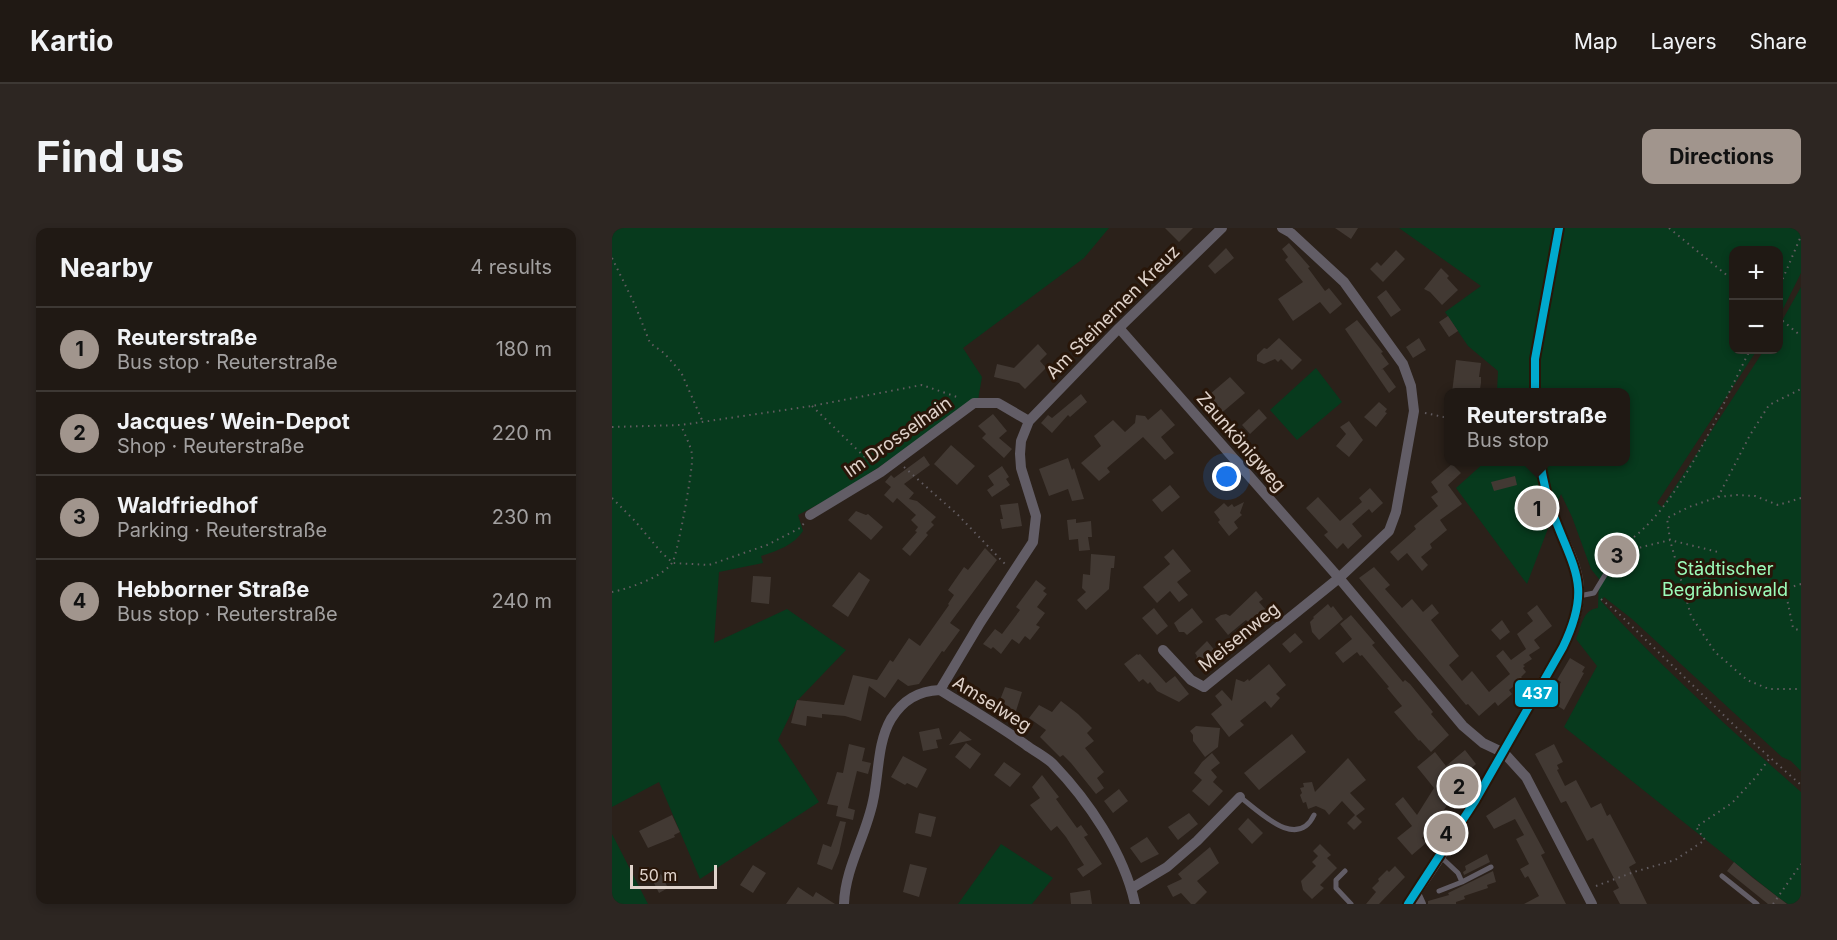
<!DOCTYPE html>
<html lang="en">
<head>
<meta charset="utf-8">
<style>
  body { margin:0; font-family:Inter,sans-serif; background:#2d2622; color:#f1f3f6 }
  .controls { position:absolute; right:18px; top:18px; display:grid; overflow:hidden; border-radius:12px; box-shadow:0 3px 9px #0003 }
  .controls button { width:54px; height:54px; display:grid; place-items:center; padding:0; border:0; border-bottom:2px solid #3d3834; background:#201914; color:#f1f3f6; font:30px sans-serif }
  .scale { position:absolute; left:18px; bottom:15px; width:87px; box-sizing:border-box; padding-left:6px; border:3px solid #e0d3cb; border-top:0; font-size:16px; line-height:21px; white-space:nowrap; color:#e0d3cb; -webkit-text-stroke:4px #281609; paint-order:stroke }
  .you { position:absolute; left:615px; top:249px; width:21px; height:21px; margin:-15px; border:4px solid #fff; border-radius:50%; background:#1a73e8; box-shadow:0 0 0 9px #1a73e833 }
  .badge { display:grid; place-items:center; width:39px; height:39px; border-radius:50%; background:#a1958d; color:#111; font-size:20px; font-weight:700 }
  .pin { position:absolute; translate:-50% -50%; border:3px solid #fff; box-shadow:0 2px 6px #0006 }
  .popup { position:absolute; left:832px; top:160px; width:186px; height:78px; box-sizing:border-box; display:grid; place-content:center; border-radius:12px; background:#201914; filter:drop-shadow(0 2px 4px #0005); font-size:20px; white-space:nowrap; color:#a2a0a0 }
  .popup b { font-size:22px; color:#f1f3f6 }
  .popup::after { content:''; position:absolute; left:50%; top:100%; margin-left:-12px; border:12px solid transparent; border-top-color:#201914 }
  .list { margin:0; padding:0; list-style:none }
  h2 { display:flex; justify-content:space-between; align-items:center; height:78px; margin:0; padding:0 24px; font-size:26px }
  h2 small { font-size:20px; font-weight:400; color:#a2a0a0 }
  .list li { display:grid; grid-template-columns:39px 1fr auto; gap:18px; align-items:center; box-sizing:border-box; height:84px; padding:0 24px; border-top:2px solid #3d3834 }
  .list b { display:block; font-size:22px; white-space:nowrap }
  .list p { margin:0; font-size:20px; white-space:nowrap; color:#a2a0a0 }
  .list em { font-size:20px; font-style:normal; color:#a2a0a0 }
  .map { position:relative; flex:none; width:1189px; height:676px; overflow:hidden; border-radius:12px }
  header { display:flex; align-items:center; gap:36px; box-sizing:border-box; height:84px; padding:0 30px; background:#201914; border-bottom:2px solid #3d3834 }
  header strong { font-size:28px }
  nav { display:flex; gap:33px; margin-inline-start:auto; font-size:21px }
  .intro { display:flex; align-items:center; justify-content:space-between; box-sizing:border-box; height:144px; padding:0 36px }
  h1 { margin:0; font-size:42px }
  .button { padding:15px 27px; border-radius:12px; background:#a1958d; color:#111; font-size:21px; font-weight:700 }
  main { display:flex; gap:36px; padding:0 36px }
  aside { flex:1; background:#201914; border-radius:12px; box-shadow:0 3px 9px #0003 }
  .map>svg:first-child { display:block }
  .green { fill:#073a1d }
  .building { fill:#423933 }
  .lines { fill:none; stroke-linecap:round; stroke-linejoin:round }
  .path { stroke:#625c60; stroke-width:2; stroke-dasharray:1.5 4.5; stroke-linecap:butt }
  .lane { stroke:#625d66; stroke-width:5 }
  .street { stroke:#625d66; stroke-width:10 }
  .bus-1-casing { stroke:#281609; stroke-width:12 }
  .bus-1 { stroke:#00a9ce; stroke-width:8 }
  .labels { text-anchor:middle; stroke-width:6; stroke-linejoin:round; paint-order:stroke }
  .street-label { font-size:18px; fill:#e0d3cb; stroke:#281609 }
  .park-label { font-size:18px; fill:#9cfdba; stroke:#281609 }
  .line-badge { stroke:#281609; stroke-width:2 }
  .badge-label { font-size:16px; text-anchor:middle; font-weight:bold; fill:#fff }
</style>
</head>
<body>
<header>
<strong>Kartio</strong>
<nav><a>Map</a><a>Layers</a><a>Share</a></nav>
</header>
<div class="intro"><h1>Find us</h1><a class="button">Directions</a></div>
<main>
<aside>
<h2>Nearby<small>4 results</small></h2>
<ul class="list">
<li><span class="badge">1</span><div><b>Reuterstraße</b><p>Bus stop · Reuterstraße</p></div><em>180 m</em></li>
<li><span class="badge">2</span><div><b>Jacques’ Wein-Depot</b><p>Shop · Reuterstraße</p></div><em>220 m</em></li>
<li><span class="badge">3</span><div><b>Waldfriedhof</b><p>Parking · Reuterstraße</p></div><em>230 m</em></li>
<li><span class="badge">4</span><div><b>Hebborner Straße</b><p>Bus stop · Reuterstraße</p></div><em>240 m</em></li>
</ul>
</aside>
<div class="map">
<svg width="1189" height="676" viewBox="0 0 1189 676">
  <rect width="100%" height="100%" fill="#2b211a"/>
  <path class="green" d="M 0,0 L 497,0 L 472,30 L 351,120 L 370,149 L 366,172 L 233,262 L 186,287 L 191,303 C 182,317 165,323 149,328 L 151,335 L 107,344 L 102,415 L 175,381 L 234,422 L 185,473 L 166,512 L 207,574 L 88,651 L 47,554 L 0,579 Z
    M 787,0 L 1189,0 L 1189,45 L 1167,89 L 1166,22 L 1122,22 L 1122,122 L 1145,122 L 1045,275 L 1050,279 L 1152,122 L 1166,122 L 1167,98 L 1189,59 L 1189,543 L 1179,533 L 1170,529 L 1020,391 L 992,369 L 989,373 C 1051,441 1120,503 1189,564 L 1189,676 L 1176,676 L 1167,670 L 952,499 L 985,438 L 964,411 C 970,398 970,382 986,380 L 987,351 L 979,341 L 960,289 L 949,266 L 915,356 L 844,260 L 873,234 L 1014,234 L 1014,164 L 885,164 L 886,143 L 856,118 L 833,84 L 869,58 Z
    M 704,140 L 730,174 L 685,212 L 658,182 Z
    M 0,606 L 36,676 L 0,676 Z
    M 389,616 L 441,650 L 420,676 L 346,676 Z"/>
  <path class="building" d="M 553,0 L 581,0 L 567,14 Z
    M 723,0 L 746,0 L 739,11 Z
    M 677,15 L 698,39 L 696,40 L 713,63 L 717,60 L 730,76 L 718,86 L 708,74 L 681,93 L 666,71 L 691,54 L 673,32 L 676,29 L 670,21 Z
    M 614,20 L 622,30 L 603,46 L 596,38 Z
    M 784,22 L 793,31 L 771,54 L 758,41 L 765,34 L 769,38 Z
    M 829,40 L 837,48 L 835,50 L 846,62 L 830,77 L 818,64 L 812,61 Z
    M 774,62 L 789,82 L 779,89 L 765,69 Z
    M 836,88 L 846,103 L 837,109 L 827,94 Z
    M 745,92 L 771,124 L 769,125 L 777,136 L 769,142 L 771,141 L 784,159 L 777,165 L 733,101 Z
    M 667,110 L 690,132 L 680,142 L 669,131 L 666,134 L 663,131 L 652,136 L 645,133 L 645,127 L 652,120 L 655,121 Z
    M 807,110 L 814,122 L 801,130 L 794,119 Z
    M 426,116 L 435,126 L 428,133 L 434,140 L 413,161 L 407,155 L 382,149 L 385,136 L 402,140 Z
    M 844,132 L 869,135 L 867,149 L 869,149 L 869,155 L 868,161 L 865,160 L 864,165 L 840,165 Z
    M 618,149 L 633,165 L 606,188 L 591,172 Z
    M 469,166 L 475,174 L 458,189 L 456,187 L 440,205 L 429,195 L 436,187 L 440,190 Z
    M 767,174 L 775,181 L 773,184 L 775,185 L 764,199 L 752,189 Z
    M 549,181 L 563,197 L 549,209 L 562,225 L 553,232 L 531,209 L 495,240 L 498,244 L 487,253 L 469,235 L 489,218 L 482,208 L 501,192 L 513,204 L 523,195 L 524,187 L 533,188 L 536,192 Z
    M 647,181 L 655,190 L 638,206 L 630,197 Z
    M 381,186 L 395,203 L 387,210 L 400,221 L 392,230 L 370,210 L 374,206 L 366,198 Z
    M 737,193 L 751,212 L 737,229 L 724,218 L 734,206 L 728,199 Z
    M 339,217 L 363,238 L 345,257 L 322,236 Z
    M 312,228 L 318,237 L 292,256 L 302,265 L 297,271 L 305,273 L 324,289 L 319,294 L 322,297 L 314,305 L 316,307 L 298,328 L 290,321 L 305,304 L 303,303 L 306,299 L 299,292 L 304,287 L 285,270 L 281,275 L 272,267 L 279,259 L 273,254 L 279,247 L 282,250 Z
    M 456,230 L 460,242 L 462,240 L 472,271 L 460,273 L 456,261 L 437,268 L 427,241 Z
    M 840,236 L 849,245 L 836,257 L 850,276 L 828,292 L 835,302 L 818,316 L 820,320 L 809,329 L 816,337 L 810,343 L 795,325 L 786,333 L 778,324 L 804,301 L 802,298 L 826,278 L 819,269 L 826,264 L 819,254 Z
    M 390,238 L 397,249 L 394,251 L 398,257 L 380,269 L 375,262 L 382,257 L 376,248 Z
    M 903,248 L 905,257 L 882,263 L 879,254 Z
    M 558,257 L 568,269 L 550,284 L 540,272 Z
    M 758,260 L 771,275 L 760,285 L 757,281 L 740,296 L 750,308 L 736,321 L 731,315 L 725,321 L 712,307 L 716,304 L 694,280 L 706,269 L 728,293 L 750,274 L 747,270 Z
    M 632,274 L 628,285 L 630,287 L 622,294 L 626,300 L 617,308 L 606,294 L 608,292 L 602,284 L 612,275 L 616,279 L 620,276 L 622,279 Z
    M 406,275 L 410,298 L 390,301 L 388,291 L 391,291 L 388,277 Z
    M 244,283 L 254,287 L 256,286 L 271,299 L 259,312 L 236,292 Z
    M 464,291 L 464,295 L 479,293 L 480,309 L 476,309 L 478,322 L 467,323 L 466,311 L 457,312 L 455,292 Z
    M 373,320 L 385,332 L 338,395 L 348,402 L 332,424 L 330,423 L 307,456 L 296,458 L 286,451 L 273,470 L 257,458 L 249,493 L 233,488 L 210,486 L 210,490 L 195,488 L 194,498 L 179,495 L 185,472 L 232,477 L 241,447 L 265,452 L 278,432 L 281,434 L 297,410 L 308,418 L 337,377 L 336,376 L 342,367 L 336,362 L 352,339 L 356,342 Z
    M 561,321 L 579,343 L 565,354 L 576,367 L 567,374 L 558,363 L 545,375 L 531,359 L 558,336 L 552,329 Z
    M 479,326 L 503,328 L 502,340 L 499,340 L 497,361 L 474,382 L 465,372 L 474,364 L 470,360 L 471,346 L 478,347 Z
    M 762,339 L 778,357 L 773,361 L 790,380 L 800,371 L 811,384 L 820,376 L 827,385 L 819,392 L 847,428 L 837,437 L 850,453 L 860,443 L 877,464 L 898,446 L 884,428 L 891,422 L 899,432 L 914,421 L 905,406 L 921,393 L 915,385 L 925,377 L 940,398 L 922,412 L 928,420 L 917,427 L 920,431 L 911,437 L 913,438 L 911,440 L 914,444 L 909,449 L 911,451 L 897,462 L 900,466 L 886,478 L 883,474 L 867,488 L 856,476 L 854,477 L 747,350 Z
    M 247,344 L 258,352 L 236,389 L 220,378 Z
    M 141,348 L 159,349 L 157,376 L 139,374 Z
    M 424,352 L 434,360 L 431,363 L 435,366 L 425,379 L 433,385 L 424,397 L 428,399 L 418,412 L 413,408 L 407,416 L 400,411 L 389,426 L 381,419 L 379,421 L 371,416 L 383,401 L 390,406 L 408,382 L 404,379 Z
    M 644,363 L 651,371 L 647,374 L 654,382 L 639,398 L 634,392 L 616,407 L 603,391 L 609,387 L 614,386 L 618,388 Z
    M 716,376 L 719,380 L 721,378 L 731,391 L 707,412 L 700,404 L 698,394 L 702,390 L 701,389 Z
    M 542,380 L 556,398 L 545,407 L 530,390 Z
    M 580,380 L 591,394 L 575,407 L 572,404 L 567,404 L 562,395 Z
    M 739,387 L 763,415 L 760,417 L 791,454 L 793,452 L 798,456 L 821,484 L 819,486 L 837,507 L 819,524 L 808,512 L 807,513 L 782,484 L 790,478 L 775,460 L 777,459 L 750,427 L 748,428 L 745,424 L 731,435 L 723,425 L 740,411 L 728,396 Z
    M 890,392 L 898,404 L 888,412 L 879,402 Z
    M 683,405 L 691,414 L 678,425 L 670,416 Z
    M 595,413 L 610,431 L 597,442 L 584,431 L 585,428 L 583,425 Z
    M 525,426 L 526,427 L 528,426 L 554,455 L 563,448 L 577,466 L 567,474 L 545,463 L 538,454 L 536,456 L 531,451 L 527,454 L 512,436 Z
    M 958,430 L 973,439 L 970,444 L 972,445 L 952,482 L 943,476 L 939,471 L 949,454 L 945,452 Z
    M 657,436 L 674,457 L 664,466 L 668,470 L 659,480 L 653,473 L 628,493 L 632,497 L 617,509 L 599,486 L 610,477 L 603,468 L 610,462 L 620,473 L 624,451 L 632,454 L 636,451 L 637,453 Z
    M 393,459 L 410,464 L 404,483 L 386,477 Z
    M 449,473 L 466,486 L 480,500 L 475,505 L 482,513 L 473,520 L 492,544 L 485,550 L 492,560 L 484,566 L 459,535 L 451,527 L 448,529 L 428,509 L 434,502 L 417,490 L 427,477 L 440,484 Z
    M 584,498 L 608,500 L 606,519 L 593,529 L 581,513 L 581,507 L 578,503 Z
    M 327,500 L 330,511 L 324,512 L 326,520 L 311,523 L 307,504 Z
    M 348,503 L 360,512 L 337,517 Z
    M 680,506 L 694,524 L 647,562 L 632,545 Z
    M 354,515 L 369,526 L 358,541 L 343,529 Z
    M 237,516 L 253,520 L 250,533 L 259,535 L 256,546 L 245,543 L 236,580 L 243,582 L 241,592 L 224,588 L 226,578 L 215,576 L 225,544 L 231,545 Z
    M 942,516 L 951,534 L 945,537 L 947,541 L 945,542 L 953,558 L 964,552 L 979,580 L 989,575 L 995,588 L 998,586 L 1024,635 L 1017,639 L 1035,676 L 1008,676 L 1001,663 L 1007,660 L 981,610 L 975,613 L 954,573 L 949,575 L 923,526 Z
    M 853,522 L 864,536 L 850,549 L 856,556 L 837,574 L 824,595 L 821,593 L 810,610 L 814,615 L 800,627 L 785,610 L 800,598 L 783,576 L 791,569 L 805,587 L 822,560 L 805,539 L 823,524 L 834,538 Z
    M 600,525 L 608,535 L 599,542 L 605,549 L 601,554 L 611,563 L 597,578 L 580,563 L 590,552 L 582,545 L 590,534 Z
    M 291,528 L 315,541 L 305,560 L 295,555 L 293,557 L 279,549 Z
    M 736,530 L 754,552 L 738,565 L 753,581 L 744,588 L 750,594 L 742,602 L 735,595 L 743,587 L 730,573 L 717,587 L 713,582 L 704,578 L 696,581 L 694,574 L 691,575 L 688,567 L 690,565 L 688,560 L 692,559 L 691,555 L 700,554 L 703,564 Z
    M 392,534 L 409,546 L 398,559 L 382,547 Z
    M 430,547 L 447,569 L 444,571 L 465,600 L 469,597 L 476,607 L 472,609 L 490,636 L 471,649 L 465,641 L 472,637 L 454,609 L 445,598 L 439,603 L 418,577 L 428,570 L 420,559 Z
    M 507,561 L 516,573 L 501,585 L 492,573 Z
    M 903,569 L 933,625 L 929,627 L 954,676 L 912,676 L 927,668 L 916,648 L 913,650 L 908,641 L 917,636 L 904,611 L 912,607 L 903,591 L 882,601 L 874,588 Z
    M 307,585 L 324,589 L 319,609 L 303,605 Z
    M 577,585 L 586,596 L 566,612 L 556,599 Z
    M 60,587 L 68,604 L 62,607 L 63,609 L 36,620 L 27,603 Z
    M 636,590 L 651,605 L 640,616 L 626,601 Z
    M 228,593 L 234,594 L 227,625 L 220,642 L 205,636 L 211,616 L 219,619 Z
    M 535,609 L 547,626 L 529,635 L 518,620 Z
    M 708,616 L 719,627 L 715,630 L 725,640 L 708,657 L 712,660 L 700,671 L 691,662 L 689,653 L 704,638 L 700,634 L 706,628 L 701,623 Z
    M 598,619 L 607,635 L 585,653 L 595,664 L 583,676 L 579,676 L 569,665 L 561,669 L 555,658 L 570,651 L 566,646 Z
    M 875,626 L 878,634 L 852,647 L 851,644 L 854,642 L 853,638 Z
    M 1122,634 L 1141,650 L 1175,676 L 1156,676 L 1115,643 Z
    M 298,636 L 315,640 L 307,669 L 291,664 Z
    M 141,637 L 154,645 L 141,665 L 128,657 Z
    M 783,638 L 793,649 L 767,676 L 754,676 L 764,664 L 760,660 L 767,653 L 766,651 L 775,642 L 777,644 Z
    M 881,643 L 884,654 L 875,657 L 876,660 L 852,668 L 853,671 L 844,674 L 844,676 L 816,676 L 816,673 L 837,667 L 836,665 Z
    M 49,646 L 56,660 L 47,665 L 40,651 Z
    M 186,659 L 201,669 L 204,664 L 223,676 L 174,676 Z
    M 478,662 L 480,676 L 459,676 L 458,665 Z"/>
  <g class="lines">
    <path class="path" d="M 1057,0 L 1122,53
      M 0,30 L 23,77 L 38,115 L 52,125 L 69,144 L 90,192
      M 1166,62 L 1189,8
      M 1166,89 L 1189,108
      M 200,178 L 260,236
      M 813,185 L 836,190
      M 0,199 L 69,197 L 200,178 L 310,157 L 348,170
      M 292,239 L 346,287 L 394,337
      M 1106,269 L 1138,207 L 1157,177 L 1189,161
      M 0,270 L 23,293 L 49,324 L 61,335 L 97,337 L 155,317 L 188,300 L 193,294
      M 1189,270 L 1166,277 L 1143,268 L 1125,267 L 1106,269 L 1077,279 L 1055,290 L 1058,312 L 1079,388 L 1103,424 L 1135,452 L 1157,461 L 1189,461
      M 1022,309 C 1072,269 1109,179 1138,122
      M 1022,321 L 1058,312 L 1106,324
      M 1189,356 L 1173,361 L 1181,400 L 1189,403
      M 0,364 C 16,361 54,348 61,333 C 66,323 82,237 80,227 C 79,217 72,206 69,197
      M 989,371 L 1005,384 L 1126,501 L 1189,557
      M 984,658 L 1022,644 L 1063,632 L 1093,612 L 1084,599 L 1120,575 L 1144,549 L 1157,531
      M 1161,676 L 1189,636"/>
    <path class="lane" d="M 967,368 L 982,365 L 1007,324 L 1017,313
      M 628,569 C 647,583 685,623 702,587
      M 829,629 L 846,645 L 850,654 L 879,639
      M 733,643 L 724,652 L 724,660 L 739,676
      M 1110,648 L 1145,676
      M 827,663 L 850,654"/>
    <path class="street" d="M 507,100 L 727,350 L 851,498 L 871,515 L 892,525 L 914,549 L 980,676
      M 923,164 L 923,131 L 947,0
      M 198,287 L 269,244 L 362,175 L 386,175 L 417,193
      M 551,422 L 579,452 L 592,459 L 727,350 L 777,303 L 784,284 L 802,183 L 799,158 L 791,136 L 732,54 L 679,5 L 670,0
      M 328,462 L 368,395 L 421,314 L 424,288 L 409,240 L 408,226 L 409,213 L 417,193 L 507,100 L 610,0
      M 520,660 L 555,639 L 585,613 L 628,569
      M 804,665 L 809,676
      M 232,676 C 233,640 254,608 261,573 C 267,547 265,515 279,491 C 291,472 306,463 328,462 C 357,480 386,497 414,517 C 422,523 432,528 440,535 C 476,572 512,625 523,676
      M 796,676 C 844,610 884,538 923,466 C 940,436 965,403 967,368 C 969,340 952,315 943,291 C 935,272 932,253 928,234"/>
    <g class="bus-1-casing">
      <path id="bus-1" d="M 923,164 L 923,131 L 947,0
        M 796,676 L 863,573 L 951,419 C 981,357 961,341 940,283 C 934,267 931,251 928,234"/>
    </g>
    <use href="#bus-1" class="bus-1"/>
  </g>
  <g class="labels">
    <g class="street-label">
      <text transform="translate(501 84) rotate(-45)" y="6">Am Steinernen Kreuz</text>
      <text transform="translate(286 209) rotate(-35)" y="6">Im Drosselhain</text>
      <text transform="translate(629 214) rotate(49)" y="6">Zaunkönigweg</text>
      <text transform="translate(627 409) rotate(-39)" y="6">Meisenweg</text>
      <text transform="translate(380 476) rotate(32)" y="6">Amselweg</text>
    </g>
    <g class="park-label">
      <text x="1113" y="347">Städtischer<tspan x="1113" dy="21">Begräbniswald</tspan></text>
    </g>
  </g>
  <rect class="line-badge" x="902" y="451" width="45" height="29" rx="6" fill="#00a9ce"/>
  <g class="badge-label">
    <text x="925" y="471">437</text>
  </g>
</svg>
<div class="controls">
<button>+</button>
<button>−</button>
</div>
<div class="scale">50 m</div>
<div class="you"></div>
<div class="pin badge" style="left:925px;top:280px">1</div>
<div class="popup"><b>Reuterstraße</b>Bus stop</div>
<div class="pin badge" style="left:847px;top:558px">2</div>
<div class="pin badge" style="left:1005px;top:327px">3</div>
<div class="pin badge" style="left:834px;top:605px">4</div>
</div>
</main>
</body>
</html>
